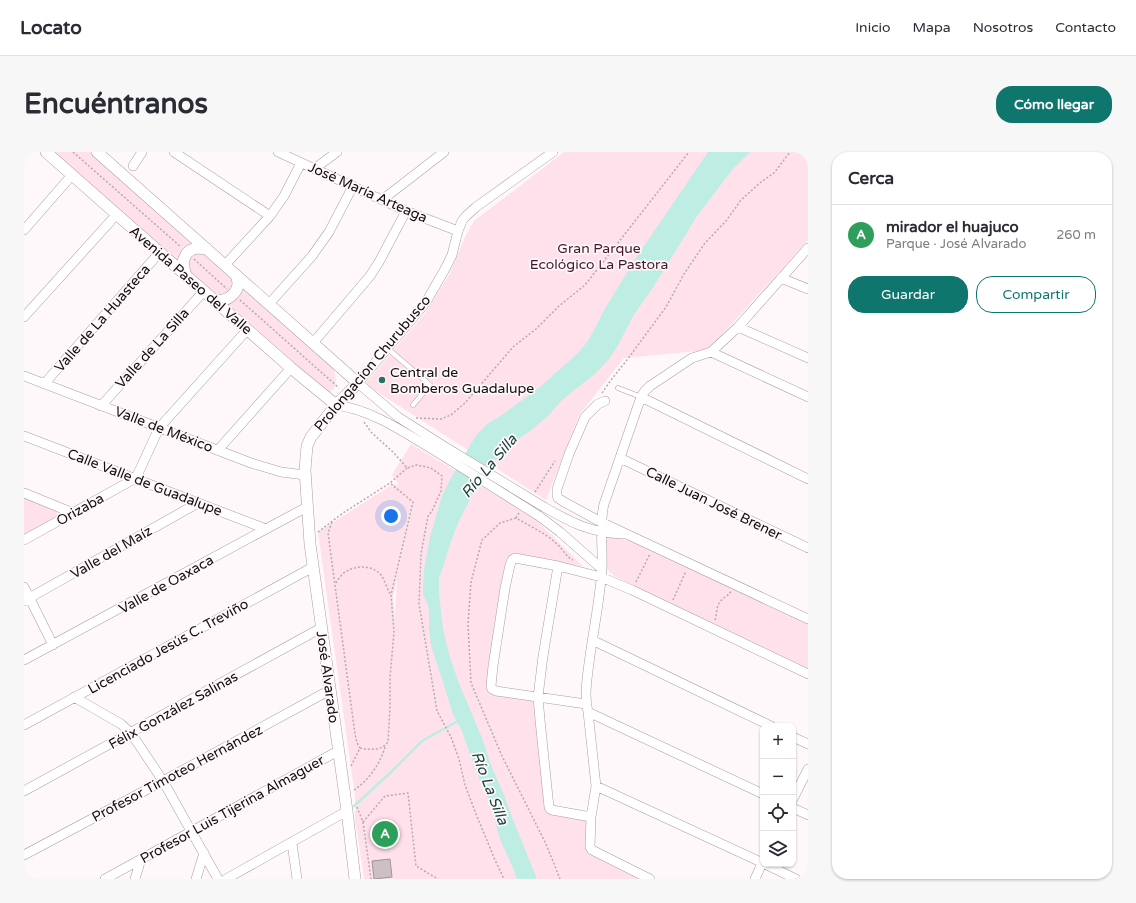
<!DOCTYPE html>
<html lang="es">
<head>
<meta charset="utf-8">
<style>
  body { margin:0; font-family:"Varela Round",sans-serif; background:#f7f7f7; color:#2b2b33 }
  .controls { position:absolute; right:12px; bottom:12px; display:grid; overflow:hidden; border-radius:8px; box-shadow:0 1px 3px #0004 }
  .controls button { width:36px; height:36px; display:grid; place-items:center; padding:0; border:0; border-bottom:1px solid #e1e1e2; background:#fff; color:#2b2b33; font:20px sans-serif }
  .you { position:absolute; left:367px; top:364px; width:14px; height:14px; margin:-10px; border:3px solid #fff; border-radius:50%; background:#1a73e8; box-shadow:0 0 0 6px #1a73e833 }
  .badge { display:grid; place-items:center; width:26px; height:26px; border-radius:50%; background:#0f766e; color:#fff; font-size:13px; font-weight:700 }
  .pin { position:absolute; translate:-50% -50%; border:2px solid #fff; box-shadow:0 1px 4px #0006 }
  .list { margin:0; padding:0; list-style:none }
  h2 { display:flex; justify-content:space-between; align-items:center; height:52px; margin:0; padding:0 16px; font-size:17px }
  h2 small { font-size:13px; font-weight:400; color:#7c7c81 }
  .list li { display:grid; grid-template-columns:26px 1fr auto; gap:12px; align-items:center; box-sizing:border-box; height:60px; padding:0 16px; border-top:1px solid #e1e1e2 }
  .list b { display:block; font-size:15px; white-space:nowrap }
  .list p { margin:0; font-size:13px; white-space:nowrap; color:#7c7c81 }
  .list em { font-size:13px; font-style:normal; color:#7c7c81 }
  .actions { display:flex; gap:8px; padding:12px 16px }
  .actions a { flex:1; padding:9px 0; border:1px solid #0f766e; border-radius:16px; text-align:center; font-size:14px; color:#0f766e }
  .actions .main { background:#0f766e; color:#fff }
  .icon { flex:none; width:22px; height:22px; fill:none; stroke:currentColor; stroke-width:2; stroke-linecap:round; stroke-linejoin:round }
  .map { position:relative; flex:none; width:784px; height:727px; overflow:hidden; border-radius:16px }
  header { display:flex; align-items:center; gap:24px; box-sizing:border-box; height:56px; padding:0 20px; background:#fff; border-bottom:1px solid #e1e1e2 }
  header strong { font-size:19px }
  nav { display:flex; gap:22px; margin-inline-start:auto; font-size:14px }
  .intro { display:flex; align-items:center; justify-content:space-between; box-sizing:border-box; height:96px; padding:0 24px }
  h1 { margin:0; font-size:28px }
  .button { padding:10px 18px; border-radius:16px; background:#0f766e; color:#fff; font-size:14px; font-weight:700 }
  main { display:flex; gap:24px; padding:0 24px }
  aside { flex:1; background:#fff; border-radius:16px; box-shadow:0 1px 3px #0004 }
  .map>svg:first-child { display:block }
  .green { fill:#fee1ea; fill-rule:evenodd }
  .water { fill:#beede3 }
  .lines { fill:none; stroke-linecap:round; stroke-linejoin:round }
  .stream { stroke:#beede3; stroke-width:2.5 }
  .building { fill:#cdc0c4; stroke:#a19498 }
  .service-casing { stroke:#aa9da1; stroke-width:5.5 }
  .minor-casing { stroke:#aa9da1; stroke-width:10 }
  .tertiary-casing { stroke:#aa9da1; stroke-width:12 }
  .path { stroke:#b2acae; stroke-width:1.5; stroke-dasharray:2 2; stroke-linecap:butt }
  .service { stroke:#fff; stroke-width:4.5 }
  .minor { stroke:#fff; stroke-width:9 }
  .tertiary { stroke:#fff; stroke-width:11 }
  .minor-bridge-casing { stroke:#aa9da1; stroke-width:10; stroke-linecap:butt }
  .minor-bridge { stroke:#fff; stroke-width:9 }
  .poi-dot { fill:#2a7065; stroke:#fef8fa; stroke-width:1.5 }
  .labels { text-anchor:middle; stroke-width:3.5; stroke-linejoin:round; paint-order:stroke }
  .street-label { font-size:14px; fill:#130e0f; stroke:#fef8fa }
  .park-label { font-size:14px; fill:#47152b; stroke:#fef8fa }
  .poi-label { font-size:14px; fill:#130e0f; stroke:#fef8fa; text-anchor:start }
  .water-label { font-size:15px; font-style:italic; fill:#18423b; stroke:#fef8fa }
</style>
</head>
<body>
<header>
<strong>Locato</strong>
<nav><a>Inicio</a><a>Mapa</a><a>Nosotros</a><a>Contacto</a></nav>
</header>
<div class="intro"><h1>Encuéntranos</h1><a class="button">Cómo llegar</a></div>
<main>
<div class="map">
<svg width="784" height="727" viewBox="0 0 784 727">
  <rect width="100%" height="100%" fill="#fef8fa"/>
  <path class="green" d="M 29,0 L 67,0 L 309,215 C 312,224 314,235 306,240 L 301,240 Z
    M 540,0 L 784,0 L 784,88 L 684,198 L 600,206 L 555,263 L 522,348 L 341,232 L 402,160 L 426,121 L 441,85 L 450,69 Z
    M 387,292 L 511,367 L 559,414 L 491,409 L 469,534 L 514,545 L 525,652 L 565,664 L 568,697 L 630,727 L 340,727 L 334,685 L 331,670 L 331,644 L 294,380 L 369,332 L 375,333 L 368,323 ZM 373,427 L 371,465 L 371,466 L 369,444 Z
    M 0,346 L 31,358 L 33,360 L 33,364 L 0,385 Z
    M 586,385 L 598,387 L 614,391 L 784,471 L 784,519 L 590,424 L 582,416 L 582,389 Z"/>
  <path class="water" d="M 684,0 L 726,0 L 708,18 L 673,64 L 630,134 L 609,164 L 594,193 L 586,206 L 572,221 L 538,248 L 523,265 L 506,279 L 487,292 L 474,305 L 459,322 L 434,371 L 426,392 L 420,412 L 415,426 L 415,442 L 419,477 L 425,502 L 434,529 L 458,586 L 467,613 L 480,643 L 488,665 L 513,727 L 493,727 L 489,716 L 476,687 L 466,651 L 450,614 L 438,579 L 429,562 L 407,493 L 405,476 L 405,460 L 404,453 L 399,442 L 399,436 L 400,418 L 406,385 L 418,344 L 427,326 L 451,285 L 463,272 L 478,263 L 516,235 L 553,202 L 564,189 L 582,155 L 612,106 Z"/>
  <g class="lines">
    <path class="stream" d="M 330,654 L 365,622 L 398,589 L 434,569"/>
  </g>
  <path class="building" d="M 366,707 L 368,725 L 350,727 L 348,709 Z"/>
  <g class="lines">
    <g class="service-casing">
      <path id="service" d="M 363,196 L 406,233 L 389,253
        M 594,236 L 617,245"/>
    </g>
    <g class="minor-casing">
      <path id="minor" d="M 150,0 L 246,64
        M 254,0 L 382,59 L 434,79
        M 109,14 L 118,0
        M 290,17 L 313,0
        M 358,48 L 420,0
        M 0,78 L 48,23
        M 201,113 L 246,64 L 260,44 L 277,11
        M 757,126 L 784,137
        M 245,152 L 288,104 L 305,80 L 329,34
        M 0,165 L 93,62
        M 714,175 L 784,206
        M 289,191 L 346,124 L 355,110 L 382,59
        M 687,200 L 784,245
        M 0,224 L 227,311 L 257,320 L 281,323
        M 20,232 L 136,100
        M 617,245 L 784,327
        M 581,249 L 574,252 L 561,265 L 545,302 L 533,337 L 533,343 L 534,346 L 540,350 L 577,370 L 784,467
        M 312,253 C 349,258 381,281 413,300
        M 77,254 L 180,139
        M 0,284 L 242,377
        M 418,293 L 374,265 L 334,231 L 402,150 L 421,117 L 428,103 L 434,79 L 438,69 L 442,64 L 452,55 L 529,0
        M 194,298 L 267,216
        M 596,306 L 784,396
        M 0,341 L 49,361
        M 520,355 C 548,371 567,381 600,382
        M 515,364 L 536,380 L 578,417
        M 0,388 L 112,326 L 135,276 L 223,178
        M 534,414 L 519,504 L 514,545 L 516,568 L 525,655 L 526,657 L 528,658 L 567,665
        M 0,435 L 29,493
        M 0,449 L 174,351
        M 568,488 L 747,574
        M 0,508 L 242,377 L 283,355
        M 50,545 L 97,572 L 107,581 L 139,629 L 194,727
        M 562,552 L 472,539 L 468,537 L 467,534 L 469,514 L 481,436 L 486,413 L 488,408 L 491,406 L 534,414 L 577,425 L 608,438 L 784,522
        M 564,560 L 739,642
        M 0,573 L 289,415
        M 769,585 L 784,592
        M 572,634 L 739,711
        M 0,639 L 297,476
        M 769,647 L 784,617
        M 769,656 L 784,663
        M 268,691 L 273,727
        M 0,703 L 139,629 L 306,538
        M 741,712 L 772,727
        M 81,727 L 314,599
        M 111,727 L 117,707
        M 172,727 L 180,701
        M 202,727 L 323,659
        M 626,727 L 568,698 L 566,695 L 567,665 L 572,634 L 564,560 C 560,545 563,527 565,511 C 569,480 576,448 578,416 C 579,395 575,373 580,352 L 617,245 L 620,240 L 626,234 L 668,206 L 687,200 L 714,175 L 784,96
        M 731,727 L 739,709"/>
    </g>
    <g class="tertiary-casing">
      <path id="tertiary" d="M 22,0 L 267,216 L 312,253
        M 73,0 L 334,231 L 312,253 L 287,285 L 283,294 L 281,318 L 286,392 L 323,659 L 331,727
        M 161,122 L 159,109 L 163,101 L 167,98 L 173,96 L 183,97
        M 190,148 C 193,148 196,149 199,148 C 206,147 214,139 214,132 C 214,129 213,126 212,123"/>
    </g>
    <path class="path" d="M 49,0 L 157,95
      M 170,107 L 203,137
      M 216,148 L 315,236
      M 578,241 L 587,228 L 603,208 L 642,155 L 660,122 L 681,91 L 702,69 L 717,48 L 737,30 L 750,21 L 766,0
      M 392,266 L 417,267 L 427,263 L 441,251 L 489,195 L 512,177 L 535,154 L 561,133 L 665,0
      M 340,270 L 347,280 L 369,300 L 383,316 L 393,313 L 407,316 L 418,324 L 417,339 L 408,359 L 404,364 L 397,402 L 395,452 L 413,559 L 427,585 L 435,607 L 441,633 L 452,662 L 471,708 L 480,727
      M 511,340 L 531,309
      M 495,361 L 492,366 C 506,374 521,381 533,392 C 539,397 542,405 549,408
      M 492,366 L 476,371 L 458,388 L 447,430 L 444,472 L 447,531 L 478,604 L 522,692 L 536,727
      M 308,370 L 304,381 L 331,582 L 333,591 L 336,596
      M 294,380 L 319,361 L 366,331 L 383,316
      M 612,430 L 626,402
      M 312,431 C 315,426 319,420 325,418 C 335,413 350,414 357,423 C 361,429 363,437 367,443
      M 649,448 L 662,419
      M 691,468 C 693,462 692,455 696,450 C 699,445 704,445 707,439
      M 327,614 L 336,596 C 347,598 357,599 364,590 L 366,555 L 366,525 L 370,480 L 367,443 L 389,350 L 366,331
      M 330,638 C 345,628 356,612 361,595
      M 333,655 L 339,670 L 347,727
      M 339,670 L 361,644 L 384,641 L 392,714 L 414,727"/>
    <use href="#service" class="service"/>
    <use href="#minor" class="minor"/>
    <use href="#tertiary" class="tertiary"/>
    <g class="minor-bridge-casing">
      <path id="minor-bridge" d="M 418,293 L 520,355
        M 413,300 L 515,364"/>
    </g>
    <use href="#minor-bridge" class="minor-bridge"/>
  </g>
  <circle class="poi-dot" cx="358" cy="228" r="4"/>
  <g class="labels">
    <g class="street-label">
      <text transform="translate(344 40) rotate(24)" y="5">José María Arteaga</text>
      <text transform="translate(167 128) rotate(41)" y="5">Avenida Paseo del Valle</text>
      <text transform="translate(78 166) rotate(-49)" y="5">Valle de La Huasteca</text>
      <text transform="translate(128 196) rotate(-48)" y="5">Valle de La Silla</text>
      <text transform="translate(348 211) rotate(-50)" y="5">Prolongacíon Churubusco</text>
      <text transform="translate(140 277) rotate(21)" y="5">Valle de México</text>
      <text transform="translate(121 330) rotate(21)" y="5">Calle Valle de Guadalupe</text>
      <text transform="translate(690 351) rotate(26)" y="5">Calle Juan José Brener</text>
      <text transform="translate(56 357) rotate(-29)" y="5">Orizaba</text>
      <text transform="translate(87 400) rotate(-30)" y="5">Valle del Maíz</text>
      <text transform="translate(142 432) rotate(-29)" y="5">Valle de Oaxaca</text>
      <text transform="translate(144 494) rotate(-29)" y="5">Licenciado Jesús C. Treviño</text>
      <text transform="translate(304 525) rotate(82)" y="5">José Alvarado</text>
      <text transform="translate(149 558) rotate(-29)" y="5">Félix González Salinas</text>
      <text transform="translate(153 621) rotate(-28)" y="5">Profesor Timoteo Hernández</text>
      <text transform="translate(208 657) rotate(-29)" y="5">Profesor Luis Tijerina Almaguer</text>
    </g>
    <g class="park-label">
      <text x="575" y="101">Gran Parque<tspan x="575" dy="16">Ecológico La Pastora</tspan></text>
    </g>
    <g class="poi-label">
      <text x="366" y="225">Central de<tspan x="366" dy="16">Bomberos Guadalupe</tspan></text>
    </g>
    <g class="water-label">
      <text transform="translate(465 314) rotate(-50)" y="5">Río La Silla</text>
      <text transform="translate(466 636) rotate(69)" y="5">Río La Silla</text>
    </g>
  </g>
</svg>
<div class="controls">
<button>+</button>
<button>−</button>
<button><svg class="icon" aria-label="locate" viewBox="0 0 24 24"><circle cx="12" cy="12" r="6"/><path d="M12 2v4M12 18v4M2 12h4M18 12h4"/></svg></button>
<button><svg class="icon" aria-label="layers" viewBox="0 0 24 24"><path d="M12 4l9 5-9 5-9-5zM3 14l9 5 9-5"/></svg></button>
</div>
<div class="you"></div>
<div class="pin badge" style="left:361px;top:682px;background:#2e9e5b">A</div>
</div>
<aside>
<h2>Cerca<small></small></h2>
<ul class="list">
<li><span class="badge" style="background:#2e9e5b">A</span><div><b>mirador el huajuco</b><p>Parque · José Alvarado</p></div><em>260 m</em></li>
</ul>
<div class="actions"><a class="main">Guardar</a><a>Compartir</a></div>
</aside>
</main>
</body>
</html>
